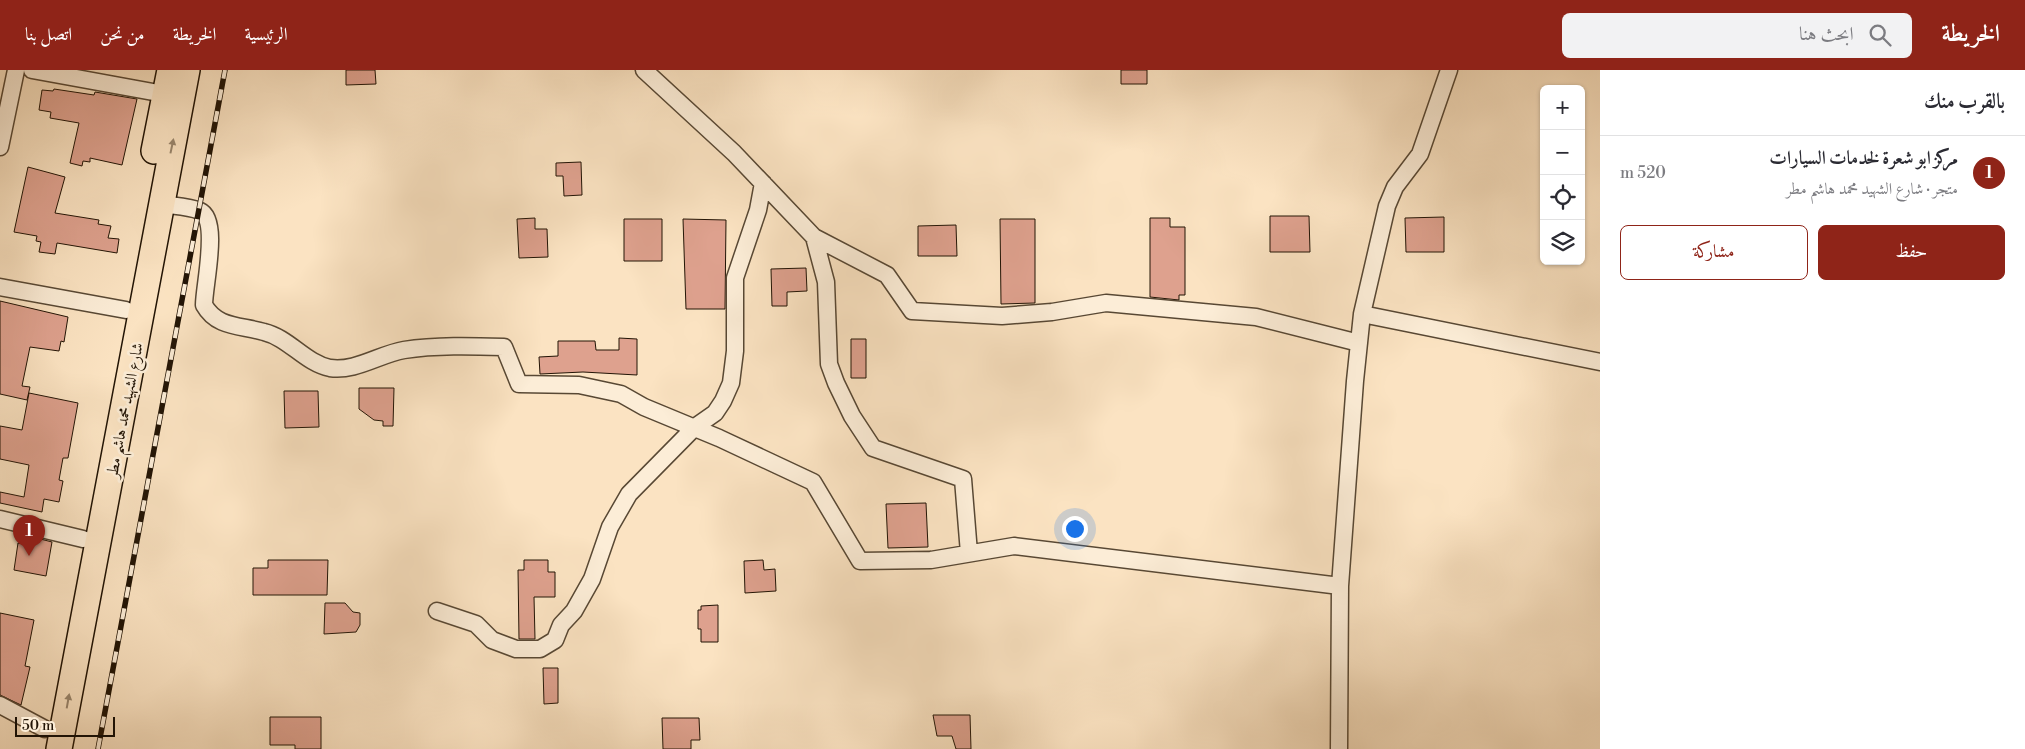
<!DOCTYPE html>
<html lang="ar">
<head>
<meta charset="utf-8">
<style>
  body { margin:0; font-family:"Libre Bodoni",Amiri,serif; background:#f2f2f3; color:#2b2b33; direction:rtl }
  .controls { position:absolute; right:15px; top:15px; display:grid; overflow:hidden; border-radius:8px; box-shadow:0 1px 4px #0004 }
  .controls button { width:45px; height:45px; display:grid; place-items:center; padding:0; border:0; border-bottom:1px solid #e1e1e2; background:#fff; color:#2b2b33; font:25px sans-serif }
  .scale { position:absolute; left:15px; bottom:12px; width:100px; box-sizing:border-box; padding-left:5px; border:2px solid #221405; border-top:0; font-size:14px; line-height:18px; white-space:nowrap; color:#221405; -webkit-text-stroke:4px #fcedd7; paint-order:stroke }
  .you { position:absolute; left:1074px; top:458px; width:18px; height:18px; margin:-12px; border:4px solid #fff; border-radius:50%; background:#1a73e8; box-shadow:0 0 0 8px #1a73e833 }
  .badge { display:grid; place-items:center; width:32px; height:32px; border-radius:50%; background:#8f2418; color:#fff; font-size:16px; font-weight:700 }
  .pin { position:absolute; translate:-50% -41px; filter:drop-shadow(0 1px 2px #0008) }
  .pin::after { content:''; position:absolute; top:26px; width:18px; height:15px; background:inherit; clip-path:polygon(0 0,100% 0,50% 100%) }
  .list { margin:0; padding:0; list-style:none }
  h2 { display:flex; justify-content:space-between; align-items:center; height:65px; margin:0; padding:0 20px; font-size:21px }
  h2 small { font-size:16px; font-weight:400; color:#7c7c81 }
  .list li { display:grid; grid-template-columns:32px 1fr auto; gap:15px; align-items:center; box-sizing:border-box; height:75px; padding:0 20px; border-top:1px solid #e1e1e2 }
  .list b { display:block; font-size:19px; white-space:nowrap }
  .list p { margin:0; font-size:16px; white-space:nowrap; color:#7c7c81 }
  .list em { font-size:16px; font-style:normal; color:#7c7c81 }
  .actions { display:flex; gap:10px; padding:15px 20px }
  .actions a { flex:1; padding:11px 0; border:1px solid #8f2418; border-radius:8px; text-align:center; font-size:18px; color:#8f2418 }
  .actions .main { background:#8f2418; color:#fff }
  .icon { flex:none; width:28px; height:28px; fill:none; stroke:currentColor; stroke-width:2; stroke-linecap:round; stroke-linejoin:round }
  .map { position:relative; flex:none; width:1600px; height:679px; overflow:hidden; direction:ltr }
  header { display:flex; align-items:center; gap:30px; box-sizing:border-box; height:70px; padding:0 25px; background:#8f2418; color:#fff }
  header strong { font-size:24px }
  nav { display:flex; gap:28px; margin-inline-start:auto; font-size:18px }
  .search { width:350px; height:45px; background:#f2f2f3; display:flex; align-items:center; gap:12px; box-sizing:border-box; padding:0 18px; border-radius:8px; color:#7c7c81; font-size:19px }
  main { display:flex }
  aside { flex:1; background:#fff }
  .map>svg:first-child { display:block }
  .building { fill:#dea18e; stroke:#221405 }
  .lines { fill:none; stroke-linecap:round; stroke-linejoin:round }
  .street-casing { stroke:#584834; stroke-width:19 }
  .primary-casing { stroke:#221405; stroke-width:28 }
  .street { stroke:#fcedd7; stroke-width:16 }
  .primary { stroke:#fbe3c2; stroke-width:25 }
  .rail-casing { stroke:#221405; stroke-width:5.5 }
  .rail { stroke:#fcedd7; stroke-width:4; stroke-dasharray:11; stroke-linecap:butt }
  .oneway { fill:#99866d }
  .labels { text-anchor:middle; stroke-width:5; stroke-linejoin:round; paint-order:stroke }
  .street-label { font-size:16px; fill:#221405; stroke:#fcedd7 }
</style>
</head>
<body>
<header>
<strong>الخريطة</strong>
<div class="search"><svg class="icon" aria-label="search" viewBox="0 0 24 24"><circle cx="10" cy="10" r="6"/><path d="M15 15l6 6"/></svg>ابحث هنا</div>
<nav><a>الرئيسية</a><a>الخريطة</a><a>من نحن</a><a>اتصل بنا</a></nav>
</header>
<main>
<aside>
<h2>بالقرب منك<small></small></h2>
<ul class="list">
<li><span class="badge">1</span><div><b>مركز ابو شعرة لخدمات السيارات</b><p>متجر · شارع الشهيد محمد هاشم مطر</p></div><em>520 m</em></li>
</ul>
<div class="actions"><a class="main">حفظ</a><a>مشاركة</a></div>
</aside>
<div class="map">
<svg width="1600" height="679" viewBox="0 0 1600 679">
  <rect width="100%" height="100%" fill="#fbe3c2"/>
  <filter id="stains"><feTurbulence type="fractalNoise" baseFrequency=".004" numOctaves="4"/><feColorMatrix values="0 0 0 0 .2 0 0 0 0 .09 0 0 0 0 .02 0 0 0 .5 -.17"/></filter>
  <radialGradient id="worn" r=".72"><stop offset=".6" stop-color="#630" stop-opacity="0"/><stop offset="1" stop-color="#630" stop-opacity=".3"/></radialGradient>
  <path class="building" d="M 346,0 L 375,0 L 376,14 L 346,15 Z
    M 1121,0 L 1147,0 L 1147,14 L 1121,14 Z
    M 54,19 L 94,25 L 95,22 L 137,29 L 122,95 L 90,88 L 90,92 L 83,91 L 82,96 L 70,93 L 79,53 L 50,48 L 51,42 L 39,40 L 42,20 L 53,21 Z
    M 581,92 L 582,125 L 564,126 L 563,106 L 556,106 L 556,93 Z
    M 28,97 L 65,107 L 55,143 L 99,150 L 98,154 L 111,156 L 108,168 L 119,169 L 117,183 L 57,173 L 55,184 L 39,182 L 41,172 L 36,171 L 37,166 L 14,162 Z
    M 1270,146 L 1309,146 L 1310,182 L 1270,182 Z
    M 1444,147 L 1444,182 L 1406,182 L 1405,148 Z
    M 535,148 L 535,159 L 547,159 L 548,187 L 519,188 L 517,149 Z
    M 1150,148 L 1170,148 L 1170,157 L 1185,157 L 1185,225 L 1179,225 L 1179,230 L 1150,227 Z
    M 624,149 L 662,149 L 662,191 L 624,191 Z
    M 683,149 L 726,150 L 725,239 L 686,239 Z
    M 1000,149 L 1035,149 L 1035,233 L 1001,234 Z
    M 956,155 L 957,186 L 918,186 L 918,156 Z
    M 806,198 L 807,221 L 787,222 L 787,236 L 772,236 L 771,199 Z
    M 0,231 L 68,247 L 64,272 L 61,271 L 59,281 L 30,277 L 22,316 L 30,317 L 27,330 L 0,324 Z
    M 619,268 L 637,269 L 637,305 L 583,302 L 540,304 L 539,287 L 558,286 L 558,271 L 595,271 L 596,280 L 619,280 Z
    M 851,269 L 866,269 L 866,308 L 851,308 Z
    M 359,318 L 394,318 L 393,356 L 383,356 L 383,351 L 374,350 L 359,339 Z
    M 284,321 L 318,321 L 319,357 L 285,358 Z
    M 29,323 L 78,333 L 68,388 L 63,388 L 59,410 L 63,411 L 59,432 L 44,429 L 42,442 L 0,433 L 0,422 L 24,427 L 29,395 L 0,389 L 0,356 L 22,360 Z
    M 926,433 L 928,477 L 888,478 L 886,434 Z
    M 25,465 L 52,472 L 46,506 L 14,500 L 18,473 L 23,474 Z
    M 268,490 L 328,490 L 327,525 L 253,525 L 253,498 L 268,498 Z
    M 524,490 L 548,490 L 548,502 L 555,502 L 555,527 L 534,527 L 535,569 L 519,569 L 518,500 L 524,500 Z
    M 763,490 L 764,500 L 775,499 L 776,521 L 745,523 L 744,491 Z
    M 325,533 L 345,533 L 353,542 L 360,543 L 360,555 L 356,562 L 324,564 Z
    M 718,535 L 718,572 L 701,572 L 701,559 L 698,559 L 698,540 L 701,540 L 701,536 Z
    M 0,543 L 34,550 L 25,596 L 30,597 L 21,635 L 0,625 Z
    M 543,598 L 558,598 L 558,633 L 544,634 Z
    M 933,645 L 970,645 L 971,679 L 956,679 L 952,666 L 937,666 Z
    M 270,647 L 321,647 L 321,679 L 295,679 L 295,675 L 270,675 Z
    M 662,648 L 699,648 L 700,670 L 691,670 L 691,679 L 663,679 Z"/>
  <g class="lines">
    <g class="street-casing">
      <path id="street" d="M 32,0 L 175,26
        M 644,0 L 734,83 L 814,167 L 887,205 L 912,241 L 1002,246 L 1052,242 L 1106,233 L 1256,247 L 1359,273
        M 0,77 L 16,0
        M 161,134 C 173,136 189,136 200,141 C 220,150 204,215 204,235 C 217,258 240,255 264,262 C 289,268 305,293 330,298 C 355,302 380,284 404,280 C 436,275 471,276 504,277 L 519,314 L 579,315 L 621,324 L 644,337 L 719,368 L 813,412 L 860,491 L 931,490 L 1014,476 L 1340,516
        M 814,167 L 826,212 L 829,294 L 836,313 L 852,346 L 873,378 L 963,409 L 969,483
        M 0,217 L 126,240
        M 1362,244 L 1600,292
        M 0,449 L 83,469
        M 437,541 L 476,554 L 492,570 L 516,579 L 540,579 L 555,570 L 561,555 L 574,541 L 592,509 L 610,457 L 629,424 L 695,357 L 715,343 L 723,331 L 731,313 L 735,281 L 735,208 L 758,140 L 763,113
        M 0,635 L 45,659
        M 1339,679 L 1340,516 L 1355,311 L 1362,244 L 1387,136 L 1395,117 L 1420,84 L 1449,0"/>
    </g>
    <g class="primary-casing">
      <path id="primary" d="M 154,81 L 170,0
        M 59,679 L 187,0"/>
    </g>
    <use href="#street" class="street"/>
    <use href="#primary" class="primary"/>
    <g class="rail-casing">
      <path id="rail" d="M 98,679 L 225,0"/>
    </g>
    <use href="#rail" class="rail"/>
  </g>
  <defs><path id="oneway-solid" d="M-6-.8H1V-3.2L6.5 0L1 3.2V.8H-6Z" transform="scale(1.25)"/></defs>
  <g class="oneway">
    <use href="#oneway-solid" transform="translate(172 76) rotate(-78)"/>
    <use href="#oneway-solid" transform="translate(68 631) rotate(-80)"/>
  </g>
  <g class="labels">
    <g class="street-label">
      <text transform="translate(124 340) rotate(-79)" y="6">شارع الشهيد محمد هاشم مطر</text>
    </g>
  </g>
  <rect width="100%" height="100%" filter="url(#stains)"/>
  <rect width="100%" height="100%" fill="url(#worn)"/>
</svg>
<div class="controls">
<button>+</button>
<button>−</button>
<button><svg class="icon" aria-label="locate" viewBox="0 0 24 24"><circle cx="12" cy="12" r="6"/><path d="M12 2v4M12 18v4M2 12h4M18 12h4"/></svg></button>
<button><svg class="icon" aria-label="layers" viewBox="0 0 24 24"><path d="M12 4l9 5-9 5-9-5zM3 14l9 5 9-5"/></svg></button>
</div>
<div class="scale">50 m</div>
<div class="you"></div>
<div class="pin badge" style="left:29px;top:486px">1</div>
</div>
</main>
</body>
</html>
